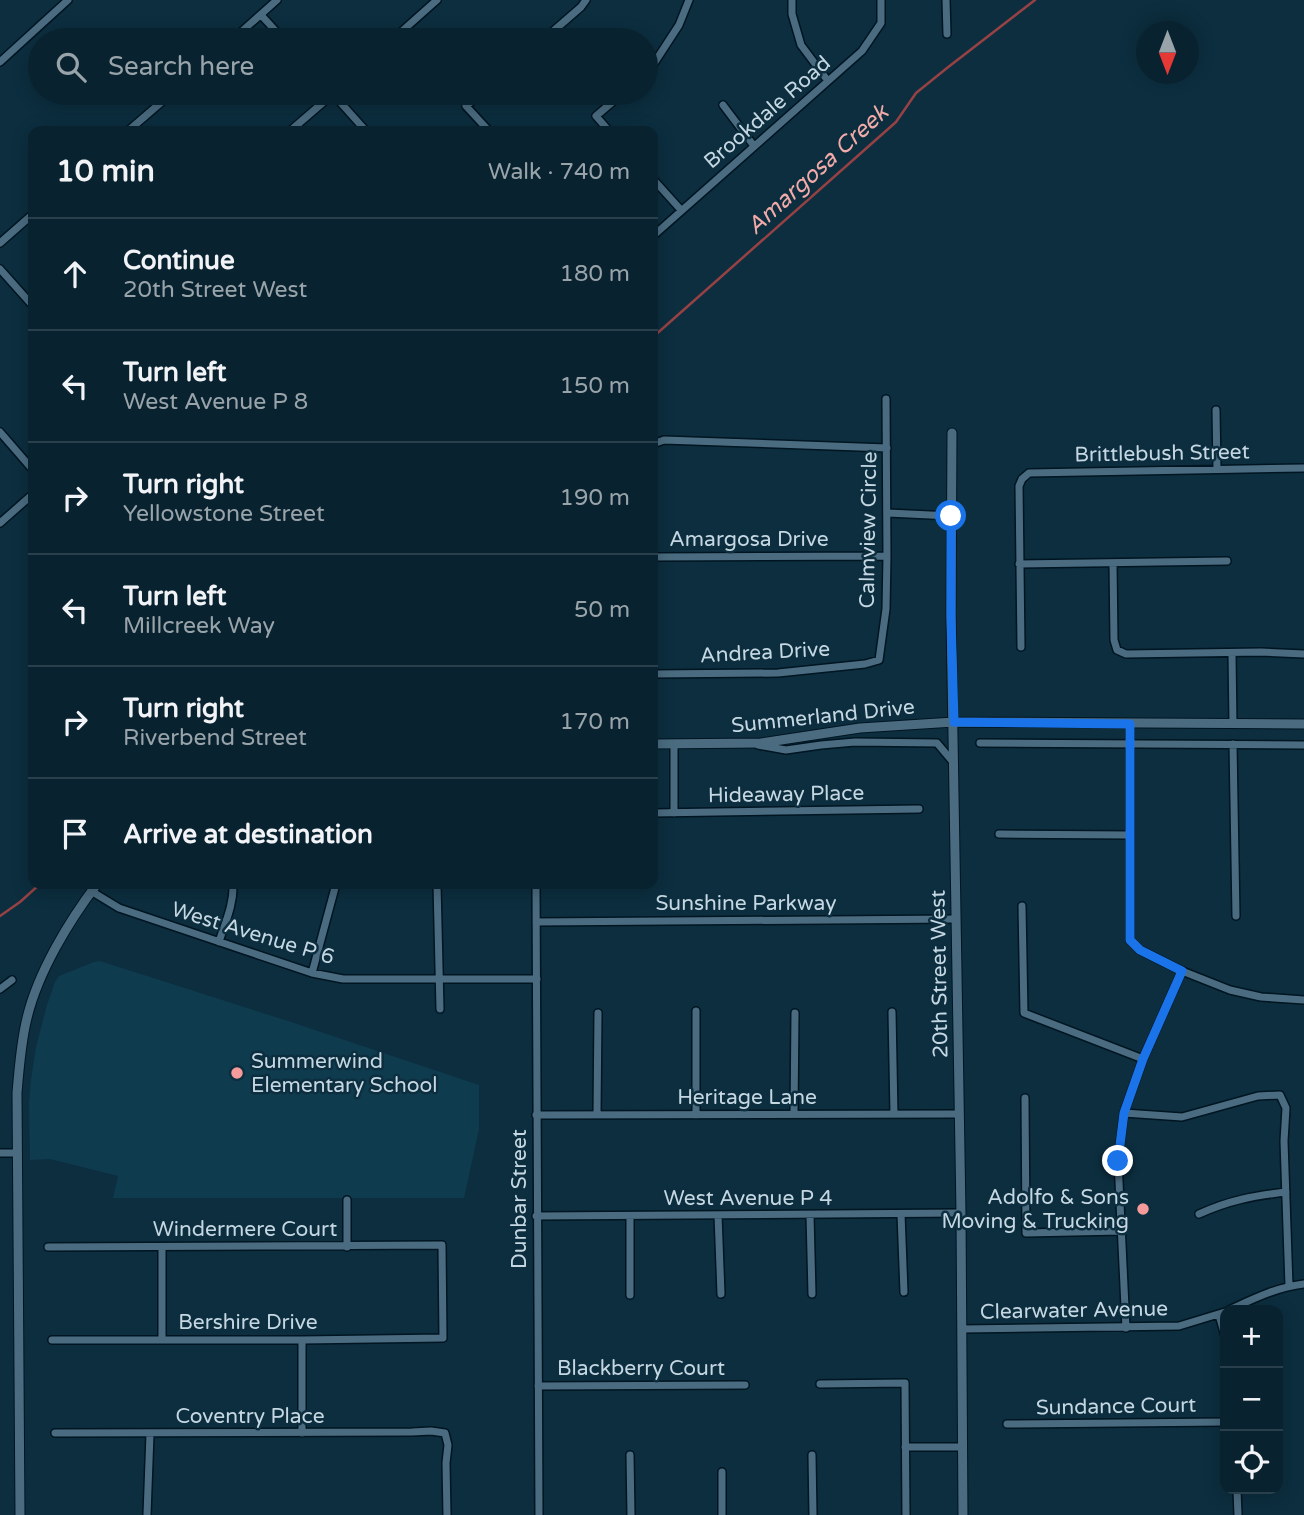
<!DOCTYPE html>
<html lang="en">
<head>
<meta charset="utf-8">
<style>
  body { margin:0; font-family:"Varela Round",sans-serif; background:#172f3b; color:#f1f3f6 }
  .controls { position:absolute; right:21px; bottom:21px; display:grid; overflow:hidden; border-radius:14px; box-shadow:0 4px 18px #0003 }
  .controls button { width:63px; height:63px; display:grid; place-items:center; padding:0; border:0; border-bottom:2px solid #293f4b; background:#09222f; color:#f1f3f6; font:35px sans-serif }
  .compass { position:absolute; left:1136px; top:21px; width:63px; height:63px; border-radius:50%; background:#09222f; box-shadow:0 4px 18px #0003; rotate:180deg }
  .stop { position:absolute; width:21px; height:21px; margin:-16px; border:5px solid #1a73e8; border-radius:50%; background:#fff }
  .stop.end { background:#1a73e8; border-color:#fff; box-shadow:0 2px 7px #0008 }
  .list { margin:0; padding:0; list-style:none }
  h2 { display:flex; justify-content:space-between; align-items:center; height:91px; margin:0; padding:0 28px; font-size:30px }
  h2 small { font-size:23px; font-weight:400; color:#99a4aa }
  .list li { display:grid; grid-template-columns:46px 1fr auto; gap:21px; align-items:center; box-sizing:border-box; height:112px; padding:0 28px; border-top:2px solid #293f4b }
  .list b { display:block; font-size:26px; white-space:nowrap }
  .list p { margin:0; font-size:23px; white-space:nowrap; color:#99a4aa }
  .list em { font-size:23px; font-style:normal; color:#99a4aa }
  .icon { flex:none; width:38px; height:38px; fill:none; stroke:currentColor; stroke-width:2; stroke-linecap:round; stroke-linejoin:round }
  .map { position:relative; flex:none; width:1304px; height:1515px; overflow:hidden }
  .search { position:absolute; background:#09222f; box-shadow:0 4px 18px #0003; left:28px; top:28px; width:630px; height:77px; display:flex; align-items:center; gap:18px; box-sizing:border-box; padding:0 24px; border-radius:38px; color:#99a4aa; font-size:26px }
  .panel { position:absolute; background:#09222f; box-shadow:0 4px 18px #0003; left:28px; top:126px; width:630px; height:763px; border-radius:14px }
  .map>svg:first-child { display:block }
  .built { fill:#0f3b4f }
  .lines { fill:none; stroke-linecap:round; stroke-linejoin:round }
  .stream { stroke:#964245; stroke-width:2.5 }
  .minor-casing { stroke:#001522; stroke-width:10 }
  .tertiary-casing { stroke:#001522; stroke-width:11 }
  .minor { stroke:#4b6c80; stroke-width:7 }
  .tertiary { stroke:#4b6c80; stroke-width:9 }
  .route { stroke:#1a73e8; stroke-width:9 }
  .poi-dot { fill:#f59b9b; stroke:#0c2e3f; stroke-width:2.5 }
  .labels { text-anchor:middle; stroke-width:5; stroke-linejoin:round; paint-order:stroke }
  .street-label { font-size:21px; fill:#c5d7e2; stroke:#0c2e3f }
  .poi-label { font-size:21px; fill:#c5d7e2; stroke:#0c2e3f; text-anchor:start }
  .water-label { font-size:23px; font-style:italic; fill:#f3abaa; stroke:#0c2e3f }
</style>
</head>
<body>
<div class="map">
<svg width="1304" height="1515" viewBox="0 0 1304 1515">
  <rect width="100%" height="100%" fill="#0c2e3f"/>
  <path class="built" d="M 100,961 L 288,1021 L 479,1085 L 479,1129 L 464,1198 L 113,1198 L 118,1176 L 50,1159 L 30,1160 L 29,1102 L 31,1080 L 36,1047 L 47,1005 L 55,982 L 59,976 L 94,962 Z"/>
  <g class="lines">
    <path class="stream" d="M 653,337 L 896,122 L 916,93 L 947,68 L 1035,0
      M 0,916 L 20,902 L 40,884"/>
    <g class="minor-casing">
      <path id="minor" d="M 792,0 L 792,14 L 801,45 L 828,81
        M 946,0 L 947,34
        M 261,15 L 284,40
        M 232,40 L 277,0
        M 392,40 L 437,0
        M 543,40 L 581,7 L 586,0
        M 0,62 L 68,0
        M 646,73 L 651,68 L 679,25 L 689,0
        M 332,93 L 366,131
        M 482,93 L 466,106 L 489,131
        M 723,105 L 754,146
        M 128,131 L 172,93
        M 290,131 L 334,93
        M 609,131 L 596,116 L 623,93
        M 653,179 L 681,210
        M 653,236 L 862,51 L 881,23 L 881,0
        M 0,243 L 33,214
        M 0,269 L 33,306
        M 1216,410 L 1217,469
        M 0,432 L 33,470
        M 653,444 L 664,440 L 887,448
        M 888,513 L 951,516
        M 0,523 L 33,494
        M 653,557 L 887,556
        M 1113,563 L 1114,640 L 1117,650 L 1126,654 L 1261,652 L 1304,654
        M 1019,564 L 1227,561
        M 1021,647 L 1019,486 L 1022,479 L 1029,473 L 1304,468
        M 1232,654 L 1233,724
        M 653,674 L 778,673 L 865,664 L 879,660 L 886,609 L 887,556 L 886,399
        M 1130,724 L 1130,940 L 1140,950 L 1182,971 L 1230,990 L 1261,997 L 1304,1000
        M 980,743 L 1304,745
        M 1233,744 L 1236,916
        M 758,745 L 786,750 L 821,745 L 855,742 L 937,743 L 953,762
        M 653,813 L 919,809
        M 674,813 L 674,744
        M 999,834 L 1130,835
        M 437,884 L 440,1009
        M 536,884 L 539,1515
        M 91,891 L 119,908 L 312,973 L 343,979 L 537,979
        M 1022,906 L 1024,1013 L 1143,1059
        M 536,922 L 956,919
        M 219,942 C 225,923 234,904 233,884
        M 312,973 L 336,884
        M 0,989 L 12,980
        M 696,1011 L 696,1115
        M 892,1012 L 894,1114
        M 1025,1098 L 1026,1233 L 1121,1231
        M 1124,1113 L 1182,1117 L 1258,1096 L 1280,1095 L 1286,1108 L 1284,1141 L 1289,1286
        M 794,1114 L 795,1013
        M 536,1115 L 958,1114
        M 597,1115 L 598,1013
        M 0,1153 L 17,1153
        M 347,1200 L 347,1247
        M 901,1214 L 904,1292
        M 1199,1214 C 1230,1200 1253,1196 1286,1192
        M 718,1215 L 721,1294
        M 810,1215 L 812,1294
        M 536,1216 L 961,1213
        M 630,1217 L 630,1295
        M 48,1247 L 442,1245 L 443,1338 L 302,1340 L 52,1340
        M 1229,1310 C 1253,1299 1277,1287 1304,1284
        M 1219,1315 L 1225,1336
        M 1126,1328 L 1118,1161 L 1124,1113 L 1143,1059 L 1182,971
        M 962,1329 L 1179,1326 L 1225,1312
        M 162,1339 L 162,1247
        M 820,1384 L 905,1383 L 906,1515
        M 538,1386 L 745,1385
        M 1007,1424 L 1225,1422
        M 55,1433 L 412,1432 L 431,1431 L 445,1433 L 448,1445 L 446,1463 L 447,1515
        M 302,1433 L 302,1340
        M 905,1447 L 962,1447
        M 630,1455 L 631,1515
        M 812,1455 L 813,1515
        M 722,1472 L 722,1515
        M 1237,1489 L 1238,1515
        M 147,1515 L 150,1434"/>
    </g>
    <g class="tertiary-casing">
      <path id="tertiary" d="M 952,433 L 951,616 L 961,1213 L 963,1515
        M 653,744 L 761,743 L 860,728 L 954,722 L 1304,724
        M 20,1515 L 17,1093 C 19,1068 21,1042 27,1018 C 38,972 69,921 97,884"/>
    </g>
    <use href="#minor" class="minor"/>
    <use href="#tertiary" class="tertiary"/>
  </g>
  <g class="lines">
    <path class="route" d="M 951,516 L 951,616 L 954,722 L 1130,724 L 1130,940 L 1140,950 L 1182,971 L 1143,1059 L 1124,1113 L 1118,1161"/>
  </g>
  <g class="poi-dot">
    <circle cx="237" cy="1073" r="7"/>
    <circle cx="1143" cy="1209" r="7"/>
  </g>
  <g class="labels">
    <g class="street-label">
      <text transform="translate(767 112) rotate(-41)" y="7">Brookdale Road</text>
      <text transform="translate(1162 453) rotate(-1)" y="7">Brittlebush Street</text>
      <text transform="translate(868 530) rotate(-89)" y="7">Calmview Circle</text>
      <text x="749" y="546">Amargosa Drive</text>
      <text transform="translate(765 652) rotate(-3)" y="7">Andrea Drive</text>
      <text transform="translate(823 716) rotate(-6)" y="7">Summerland Drive</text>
      <text transform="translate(786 794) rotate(-1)" y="7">Hideaway Place</text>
      <text x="746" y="910">Sunshine Parkway</text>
      <text transform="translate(253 933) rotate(17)" y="7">West Avenue P 6</text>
      <text transform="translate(939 974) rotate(-91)" y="7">20th Street West</text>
      <text x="747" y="1104">Heritage Lane</text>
      <text x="748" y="1205">West Avenue P 4</text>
      <text transform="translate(519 1199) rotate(-90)" y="7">Dunbar Street</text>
      <text x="245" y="1236">Windermere Court</text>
      <text transform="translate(1074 1310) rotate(-1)" y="7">Clearwater Avenue</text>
      <text x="248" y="1329">Bershire Drive</text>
      <text x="641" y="1375">Blackberry Court</text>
      <text transform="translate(1116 1406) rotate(-1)" y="7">Sundance Court</text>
      <text x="250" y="1423">Coventry Place</text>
    </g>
    <g class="poi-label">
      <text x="251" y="1068">Summerwind<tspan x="251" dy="24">Elementary School</tspan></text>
      <text x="1129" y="1204" text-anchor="end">Adolfo &amp; Sons<tspan x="1129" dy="24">Moving &amp; Trucking</tspan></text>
    </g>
    <g class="water-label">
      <text transform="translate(817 169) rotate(-42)" y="8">Amargosa Creek</text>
    </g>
  </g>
</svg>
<div class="controls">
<button>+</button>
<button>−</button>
<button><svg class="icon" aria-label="locate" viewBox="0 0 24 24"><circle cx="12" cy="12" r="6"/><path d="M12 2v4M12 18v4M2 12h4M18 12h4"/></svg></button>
</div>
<svg class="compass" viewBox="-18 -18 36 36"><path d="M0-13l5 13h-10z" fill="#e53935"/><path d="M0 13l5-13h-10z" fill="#99a4aa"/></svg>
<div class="stop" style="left:951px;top:516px"></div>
<div class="stop end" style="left:1118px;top:1161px"></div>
<div class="search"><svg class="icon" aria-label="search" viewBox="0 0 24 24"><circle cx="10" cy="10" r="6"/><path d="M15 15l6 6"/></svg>Search here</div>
<section class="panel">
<h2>10 min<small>Walk · 740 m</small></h2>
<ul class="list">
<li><svg class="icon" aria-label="ahead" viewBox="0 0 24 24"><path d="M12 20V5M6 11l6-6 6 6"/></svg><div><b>Continue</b><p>20th Street West</p></div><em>180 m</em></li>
<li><svg class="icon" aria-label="left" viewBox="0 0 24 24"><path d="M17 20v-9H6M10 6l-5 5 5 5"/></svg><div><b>Turn left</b><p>West Avenue P 8</p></div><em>150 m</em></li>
<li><svg class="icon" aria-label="right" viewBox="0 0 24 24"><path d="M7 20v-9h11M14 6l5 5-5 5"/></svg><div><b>Turn right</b><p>Yellowstone Street</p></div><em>190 m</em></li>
<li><svg class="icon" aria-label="left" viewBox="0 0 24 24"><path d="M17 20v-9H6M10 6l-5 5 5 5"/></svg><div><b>Turn left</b><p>Millcreek Way</p></div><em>50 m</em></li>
<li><svg class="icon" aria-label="right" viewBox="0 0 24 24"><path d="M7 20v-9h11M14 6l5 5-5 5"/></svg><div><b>Turn right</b><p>Riverbend Street</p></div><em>170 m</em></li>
<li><svg class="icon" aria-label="arrive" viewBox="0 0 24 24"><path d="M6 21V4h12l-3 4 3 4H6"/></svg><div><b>Arrive at destination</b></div></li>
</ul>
</section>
</div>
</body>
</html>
